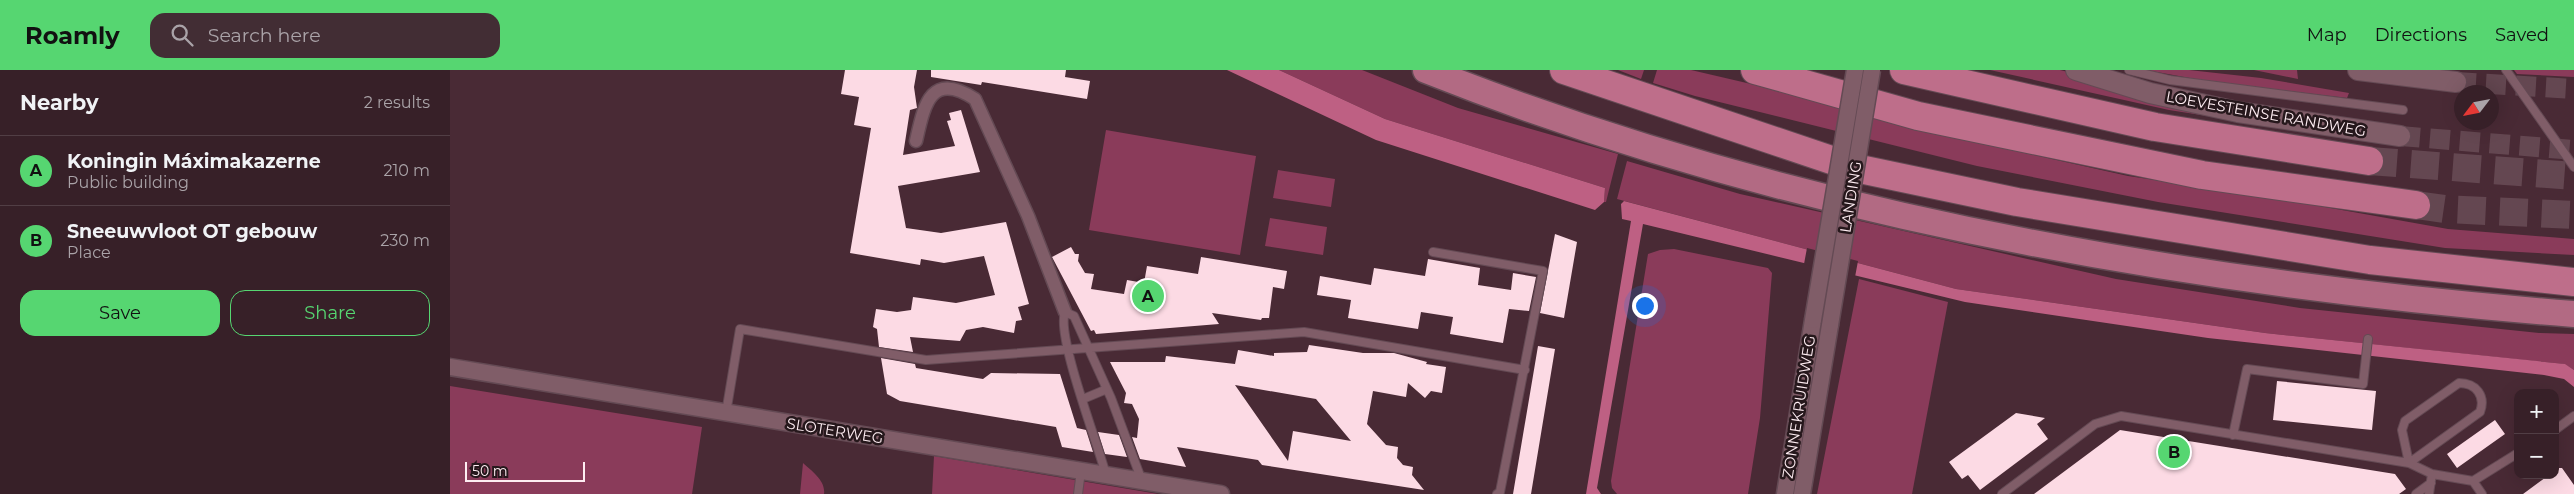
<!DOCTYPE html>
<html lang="en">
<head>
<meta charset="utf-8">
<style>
  body { margin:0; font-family:Montserrat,sans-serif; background:#422d34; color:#f1f3f6 }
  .controls { position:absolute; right:15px; bottom:15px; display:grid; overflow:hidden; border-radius:10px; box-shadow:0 5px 20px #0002 }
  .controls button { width:45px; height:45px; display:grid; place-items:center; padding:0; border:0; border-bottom:1px solid #513e45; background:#372028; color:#f1f3f6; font:25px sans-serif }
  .compass { position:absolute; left:2004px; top:15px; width:45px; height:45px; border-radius:50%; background:#372028; box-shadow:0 5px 20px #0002; rotate:238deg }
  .scale { position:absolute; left:15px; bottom:12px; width:120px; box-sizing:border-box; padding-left:5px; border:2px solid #feedf2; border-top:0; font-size:14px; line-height:18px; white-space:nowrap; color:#feedf2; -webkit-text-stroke:4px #26181c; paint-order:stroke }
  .you { position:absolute; left:1194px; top:235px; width:18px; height:18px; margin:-12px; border:4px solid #fff; border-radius:50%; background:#1a73e8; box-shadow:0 0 0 8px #1a73e833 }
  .badge { display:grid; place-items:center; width:32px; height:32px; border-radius:50%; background:#56d671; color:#111; font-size:16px; font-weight:700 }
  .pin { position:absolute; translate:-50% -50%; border:2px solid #fff; box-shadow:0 1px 5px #0006 }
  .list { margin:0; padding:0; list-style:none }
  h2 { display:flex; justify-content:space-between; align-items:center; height:65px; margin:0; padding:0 20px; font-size:21px }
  h2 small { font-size:16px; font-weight:400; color:#aaa3a8 }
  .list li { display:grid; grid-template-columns:32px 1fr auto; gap:15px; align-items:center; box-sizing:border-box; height:70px; padding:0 20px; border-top:1px solid #513e45 }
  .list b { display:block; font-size:19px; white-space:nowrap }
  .list p { margin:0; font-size:16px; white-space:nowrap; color:#aaa3a8 }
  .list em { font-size:16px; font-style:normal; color:#aaa3a8 }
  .actions { display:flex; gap:10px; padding:15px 20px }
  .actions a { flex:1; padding:11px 0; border:1px solid #56d671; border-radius:15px; text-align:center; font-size:18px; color:#56d671 }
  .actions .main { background:#56d671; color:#111 }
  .icon { flex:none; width:28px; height:28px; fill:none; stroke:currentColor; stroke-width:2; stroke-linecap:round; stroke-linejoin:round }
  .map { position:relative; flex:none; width:2124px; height:424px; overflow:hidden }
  header { display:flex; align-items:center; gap:30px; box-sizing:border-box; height:70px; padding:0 25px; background:#56d671; color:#111 }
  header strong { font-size:24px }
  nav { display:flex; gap:28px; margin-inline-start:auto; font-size:18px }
  .search { width:350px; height:45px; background:#422d34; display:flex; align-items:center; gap:12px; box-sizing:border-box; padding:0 18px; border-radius:15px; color:#aaa3a8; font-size:19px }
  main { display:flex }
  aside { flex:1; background:#372028 }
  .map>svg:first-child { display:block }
  .green { fill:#8a3b5a }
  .water { fill:#be6083 }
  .pier { fill:#492a35 }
  .building { fill:#fcdae4; fill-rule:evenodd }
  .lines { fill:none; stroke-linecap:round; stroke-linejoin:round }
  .tertiary-tunnel { stroke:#644751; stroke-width:20; stroke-dasharray:20 10; stroke-linecap:butt }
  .motorway-tunnel { stroke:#644751; stroke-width:28; stroke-dasharray:28 14; stroke-linecap:butt }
  .service-casing { stroke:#644a54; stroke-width:10 }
  .pedestrian-casing { stroke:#644a54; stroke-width:15 }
  .minor-casing { stroke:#644a54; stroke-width:19 }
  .tertiary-casing { stroke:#644a54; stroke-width:22 }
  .trunk-casing { stroke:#644a54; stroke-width:29 }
  .motorway-casing { stroke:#644a54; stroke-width:30 }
  .service { stroke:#805d68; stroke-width:8 }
  .pedestrian { stroke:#805d68; stroke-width:12 }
  .minor { stroke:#805d68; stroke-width:16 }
  .tertiary { stroke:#805d68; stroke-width:20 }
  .trunk { stroke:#b26a83; stroke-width:26 }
  .motorway { stroke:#be6e8a; stroke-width:28 }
  .minor-bridge-casing { stroke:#644a54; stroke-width:19; stroke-linecap:butt }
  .minor-bridge { stroke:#805d68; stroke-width:16 }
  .labels { text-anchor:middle; stroke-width:5; stroke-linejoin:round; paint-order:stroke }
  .street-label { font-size:15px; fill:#feedf2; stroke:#26181c }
</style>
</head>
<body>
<header>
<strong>Roamly</strong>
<div class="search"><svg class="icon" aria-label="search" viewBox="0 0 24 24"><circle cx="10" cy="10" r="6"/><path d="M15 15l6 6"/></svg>Search here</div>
<nav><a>Map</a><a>Directions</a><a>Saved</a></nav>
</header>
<main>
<aside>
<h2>Nearby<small>2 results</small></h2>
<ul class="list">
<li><span class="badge">A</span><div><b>Koningin Máximakazerne</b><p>Public building</p></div><em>210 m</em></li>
<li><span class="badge">B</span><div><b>Sneeuwvloot OT gebouw</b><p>Place</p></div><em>230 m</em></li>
</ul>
<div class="actions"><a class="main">Save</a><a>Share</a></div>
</aside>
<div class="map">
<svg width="2124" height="424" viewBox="0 0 2124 424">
  <rect width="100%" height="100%" fill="#492a35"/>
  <path class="green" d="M 829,0 L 912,0 L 1008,38 L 1168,84 L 1156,132 L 1154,132 L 1155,118 L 935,49 Z
    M 1168,0 L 1194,0 L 1191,9 Z
    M 1207,0 L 1241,0 L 1340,23 L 1517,70 L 1678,106 L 1814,126 L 1998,159 L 2124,169 L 2124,185 L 1995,178 L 1708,132 L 1527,96 L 1245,26 L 1203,13 Z
    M 1540,0 L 1610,0 L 1847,60 L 1719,40 Z
    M 1696,0 L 1739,0 L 1811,8 L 1899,23 L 1897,28 L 1756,11 Z
    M 1804,0 L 1847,0 L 1848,9 Z
    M 2064,0 L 2124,0 L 2124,7 L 2067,4 Z
    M 656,60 L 806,86 L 790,185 L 639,160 Z
    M 1177,91 L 1290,124 L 1666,209 L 1850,238 L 2089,263 L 2124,264 L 2124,300 L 2114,294 L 1815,263 L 1506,219 L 1167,129 Z
    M 828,100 L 885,109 L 881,137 L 823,128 Z
    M 820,148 L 877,157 L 873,185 L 815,176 Z
    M 1224,179 L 1318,198 L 1322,203 L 1310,348 L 1298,424 L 1167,424 L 1162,418 L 1161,411 L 1198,184 L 1210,180 Z
    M 1409,209 L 1498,232 L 1462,424 L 1367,424 Z
    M 0,316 L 252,357 L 242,424 L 0,424 Z
    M 484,386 L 708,424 L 482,424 Z
    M 353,393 C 362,401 376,411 374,424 L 350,424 Z"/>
  <path class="water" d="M 777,0 L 829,0 L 935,49 L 1155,118 L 1154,132 L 1145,140 L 926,70 Z
    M 1174,131 L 1506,219 L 1815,263 L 2115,294 L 2124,300 L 2124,317 L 2114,309 L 2094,305 L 1758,268 L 1515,232 L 1193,154 L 1147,418 L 1151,424 L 1136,424 L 1181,151 L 1172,149 L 1171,134 Z"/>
  <path class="pier" d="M 1357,178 L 1408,191 L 1405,207 L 1354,194 Z"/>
  <path class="building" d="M 395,0 L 467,0 L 464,17 L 467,38 L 460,40 L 453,85 L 505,76 L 497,51 L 501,50 L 499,43 L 511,40 L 530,102 L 448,116 L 456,158 L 491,163 L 556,152 L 579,234 L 568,237 L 572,250 L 566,251 L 564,263 L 533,257 L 516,260 L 510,271 L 460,267 L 463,282 L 429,277 L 427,259 L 423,257 L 426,239 L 447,242 L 461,240 L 463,227 L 506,233 L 545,225 L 534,186 L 494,193 L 471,189 L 470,195 L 400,183 L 421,58 L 404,55 L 409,27 L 391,24 Z
    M 481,0 L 616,0 L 615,7 L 640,11 L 637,29 L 532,12 L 531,15 L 481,7 Z
    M 1105,164 L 1127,172 L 1114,248 L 1090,243 Z
    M 621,177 L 625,184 L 629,184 L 628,191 L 635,203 L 644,204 L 641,219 L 674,224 L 677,210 L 694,213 L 697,196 L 748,204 L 751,187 L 837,201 L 834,219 L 823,217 L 819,248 L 812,248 L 811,250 L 762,243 L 769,254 L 646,264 L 644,260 L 641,261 L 602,187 Z
    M 978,189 L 1030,198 L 1028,215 L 1061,220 L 1063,203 L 1086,207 L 1079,241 L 1059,239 L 1053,273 L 1000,264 L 1003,247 L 971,242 L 968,259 L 898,248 L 901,230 L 867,225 L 870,206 L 921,215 L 924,198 L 975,206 Z
    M 859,275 L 913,283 L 944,283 L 977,292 L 976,294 L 996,297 L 992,323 L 981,321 L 975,328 L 958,313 L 956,327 L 923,321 L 917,354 L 936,375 L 948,377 L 947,388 L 953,395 L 963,397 L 962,405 L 974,420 L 812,395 L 808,390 L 727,377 L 736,397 L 690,389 L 682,367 L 687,368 L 689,349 L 682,334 L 674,333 L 676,323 L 660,292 L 715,292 L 716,286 L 785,294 L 788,280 L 824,286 L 824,283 L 857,282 ZM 785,315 L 866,329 L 901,371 L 843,361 L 838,391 Z
    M 1088,276 L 1105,279 L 1081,424 L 1063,424 Z
    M 431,288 L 465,294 L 466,298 L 533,309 L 541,303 L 610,304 L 627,358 L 636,360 L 643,382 L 612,377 L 606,357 L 450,331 L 437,324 Z
    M 1827,311 L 1926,321 L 1922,360 L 1823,350 Z
    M 1566,343 L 1595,348 L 1587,354 L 1598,369 L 1530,420 L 1518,405 L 1512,409 L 1499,392 Z
    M 2045,350 L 2055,364 L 2007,398 L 1997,384 Z
    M 1670,360 L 1945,404 L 1956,419 L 1949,424 L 1584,424 Z
    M 648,362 L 669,365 L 677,387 L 655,384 Z
    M 2109,398 L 2112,398 L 2124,415 L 2124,424 L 2073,424 L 2099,405 L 2105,405 L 2105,401 Z"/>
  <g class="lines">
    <path class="tertiary-tunnel" d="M 2006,12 L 2124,19
      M 1950,66 L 2124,80"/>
    <path class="motorway-tunnel" d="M 1919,91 L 2124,106
      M 1966,135 L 1994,139 L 2124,145"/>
    <g class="service-casing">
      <path id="service" d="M 1679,0 L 1720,10 L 1953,40
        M 2056,0 L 2124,97
        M 983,182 L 1093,201 L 1050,422 L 1047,424
        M 2009,313 C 2026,313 2036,326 2030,342 L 1959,393 L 1952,360 L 1955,351 Z
        M 633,329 L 657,319
        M 276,343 L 290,259 L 476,290 L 854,262 L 1075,300
        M 2105,360 L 2124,346
        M 1783,365 L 1797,299 L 1913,314 L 1918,269
        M 656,405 C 648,374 606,266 615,242 L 624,246 L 661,328 L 692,411
        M 2023,411 L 2068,383
        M 628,424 L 631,401
        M 1552,424 L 1645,354 L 1671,346 L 1959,393 L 1982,404 L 2023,411 L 2032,424
        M 1966,424 L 1981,413
        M 1979,424 L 1982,404"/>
    </g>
    <g class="pedestrian-casing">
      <path id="pedestrian" d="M 466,71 C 474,36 480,0 525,29 L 578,146 L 615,242"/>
    </g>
    <g class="minor-casing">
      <path id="minor" d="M 0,297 L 771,424
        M 1335,424 L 1363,250
        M 1352,424 L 1380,255"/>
    </g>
    <g class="tertiary-casing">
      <path id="tertiary" d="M 1626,0 L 1700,23 L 1788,42 L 1950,66
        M 1908,0 L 2006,12"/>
    </g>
    <g class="trunk-casing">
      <path id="trunk" d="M 976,0 C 1338,144 1737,214 2124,244"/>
    </g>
    <g class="motorway-casing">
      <path id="motorway" d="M 1114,0 L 1405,98 L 1567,132 L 1920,190 L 2124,212
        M 1305,0 L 1468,46 L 1752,105 L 1966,135
        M 1454,0 L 1705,57 L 1919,91"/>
    </g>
    <use href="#service" class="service"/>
    <use href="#pedestrian" class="pedestrian"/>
    <use href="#minor" class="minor"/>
    <use href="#tertiary" class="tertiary"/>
    <use href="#trunk" class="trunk"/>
    <use href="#motorway" class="motorway"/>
    <g class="minor-bridge-casing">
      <path id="minor-bridge" d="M 1363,250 L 1405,0
        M 1380,255 L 1422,0"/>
    </g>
    <use href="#minor-bridge" class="minor-bridge"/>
  </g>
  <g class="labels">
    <g class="street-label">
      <text transform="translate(1816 44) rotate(10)" y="5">LOEVESTEINSE RANDWEG</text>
      <text transform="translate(1401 127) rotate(-81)" y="5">LANDING</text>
      <text transform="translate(1349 337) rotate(-81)" y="5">ZONNEKRUIDWEG</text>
      <text transform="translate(385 361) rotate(9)" y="5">SLOTERWEG</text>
    </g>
  </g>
</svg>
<div class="controls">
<button>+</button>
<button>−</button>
</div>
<svg class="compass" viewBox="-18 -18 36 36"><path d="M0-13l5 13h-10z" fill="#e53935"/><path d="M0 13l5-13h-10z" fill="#aaa3a8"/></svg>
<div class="scale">50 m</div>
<div class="you"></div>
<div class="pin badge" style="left:698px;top:226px">A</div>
<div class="pin badge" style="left:1724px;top:382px">B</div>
</div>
</main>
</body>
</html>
